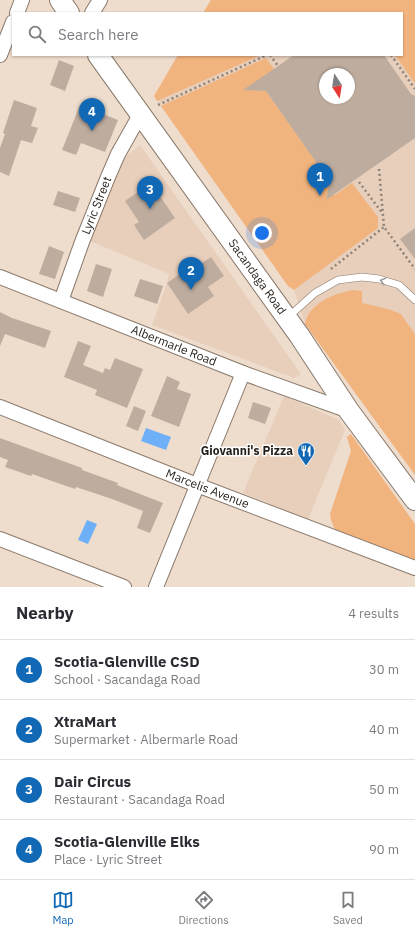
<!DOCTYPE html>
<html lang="en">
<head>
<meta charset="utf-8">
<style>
  body { margin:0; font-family:"IBM Plex Sans",sans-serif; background:#f2f2f3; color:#2b2b33 }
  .compass { position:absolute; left:319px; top:68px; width:36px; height:36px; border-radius:50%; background:#fff; box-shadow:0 1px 3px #0004; rotate:168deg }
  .you { position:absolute; left:262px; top:233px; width:14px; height:14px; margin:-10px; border:3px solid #fff; border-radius:50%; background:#1a73e8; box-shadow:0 0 0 6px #1a73e833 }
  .badge { display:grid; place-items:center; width:26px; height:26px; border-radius:50%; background:#1168b5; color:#fff; font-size:13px; font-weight:700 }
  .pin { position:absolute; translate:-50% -33px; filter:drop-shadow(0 1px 2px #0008) }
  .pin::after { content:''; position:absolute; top:21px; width:14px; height:12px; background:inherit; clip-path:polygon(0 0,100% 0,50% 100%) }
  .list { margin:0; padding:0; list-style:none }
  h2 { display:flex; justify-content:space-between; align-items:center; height:52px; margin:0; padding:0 16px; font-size:17px }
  h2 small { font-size:13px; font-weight:400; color:#7c7c81 }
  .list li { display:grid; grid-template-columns:26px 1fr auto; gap:12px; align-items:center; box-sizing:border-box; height:60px; padding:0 16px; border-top:1px solid #e1e1e2 }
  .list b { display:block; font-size:15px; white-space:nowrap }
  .list p { margin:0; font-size:13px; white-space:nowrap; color:#7c7c81 }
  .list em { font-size:13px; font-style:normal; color:#7c7c81 }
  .icon { flex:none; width:22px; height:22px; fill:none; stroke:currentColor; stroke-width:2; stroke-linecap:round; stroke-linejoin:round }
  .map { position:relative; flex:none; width:415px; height:587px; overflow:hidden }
  .search { position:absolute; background:#fff; box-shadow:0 1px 3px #0004; left:12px; right:12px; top:12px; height:44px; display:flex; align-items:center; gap:10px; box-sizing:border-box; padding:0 14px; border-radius:0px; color:#7c7c81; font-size:15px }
  .sheet { height:292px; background:#fff }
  nav { display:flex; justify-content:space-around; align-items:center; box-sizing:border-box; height:56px; border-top:1px solid #e1e1e2; background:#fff; font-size:11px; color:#7c7c81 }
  nav a { display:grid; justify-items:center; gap:2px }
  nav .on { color:#1168b5 }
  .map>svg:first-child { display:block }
  .built { fill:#e8cfbc; fill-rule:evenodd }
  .green { fill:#f2b47e }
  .water { fill:#6db0f8 }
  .building { fill:#bead9f; fill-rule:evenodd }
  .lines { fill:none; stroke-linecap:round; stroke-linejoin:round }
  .lane-casing { stroke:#8a7a6c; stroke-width:8 }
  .street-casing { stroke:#8a7a6c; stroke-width:16 }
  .secondary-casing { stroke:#8a7a6c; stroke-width:22 }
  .path { stroke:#8e8277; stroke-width:2.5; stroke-dasharray:2 3; stroke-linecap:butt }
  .lane { stroke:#fff; stroke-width:7 }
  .street { stroke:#fff; stroke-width:14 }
  .secondary { stroke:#fff; stroke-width:20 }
  .oneway { stroke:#9c9a98 }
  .labels { text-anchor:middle; stroke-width:3; stroke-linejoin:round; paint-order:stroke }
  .street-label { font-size:12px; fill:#241e19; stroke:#fff }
  .poi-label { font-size:12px; font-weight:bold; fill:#241e19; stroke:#fff; text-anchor:end }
</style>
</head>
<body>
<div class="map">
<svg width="415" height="587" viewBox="0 0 415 587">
  <rect width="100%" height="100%" fill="#eedccd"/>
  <path class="built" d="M 211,0 L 415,0 L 415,475 L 305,324 L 294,290 L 288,286 L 154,96 L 178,55 L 402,55 L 402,13 L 203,13 ZM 325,74 L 349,74 L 349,98 L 325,98 Z
    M 140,145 L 301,374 L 294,378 L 152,325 L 167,283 L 169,274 L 90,241 L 125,157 Z
    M 284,396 L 339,420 L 345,430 L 308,519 L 243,493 Z"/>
  <path class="green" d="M 211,0 L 415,0 L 415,84 L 395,55 L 402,55 L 402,13 L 203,13 Z
    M 178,55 L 261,55 L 157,101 L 154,96 Z
    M 266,58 L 274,69 L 255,89 L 259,91 L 264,88 L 332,184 L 332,195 L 335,195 L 352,183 L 378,217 L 378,228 L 294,290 L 288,286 L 161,106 Z
    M 353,290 L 362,291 L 362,303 L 388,309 L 401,314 L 415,334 L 415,475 L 305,324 C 306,320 307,315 310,312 C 320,299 337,293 353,290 Z
    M 351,434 L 415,524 L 415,561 L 335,530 L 331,520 L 330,514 L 351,451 L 347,437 Z"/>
  <path class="water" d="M 146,428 L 171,437 L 166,450 L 141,441 Z
    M 87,520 L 97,524 L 88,544 L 78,540 Z"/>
  <path class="building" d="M 294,55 L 384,55 L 411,94 L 415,96 L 415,138 L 326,200 L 330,182 L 266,91 L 243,90 ZM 325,74 L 349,74 L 349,98 L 325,98 Z
    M 59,60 L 74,66 L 65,91 L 50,85 Z
    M 14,100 L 37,108 L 31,126 L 38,128 L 32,143 L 21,140 L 9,176 L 0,172 L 0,148 L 5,134 L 3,133 Z
    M 80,105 L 118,120 L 105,152 L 81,143 L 76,155 L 62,150 Z
    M 151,183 L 175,218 L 144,240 L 134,225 L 139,222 L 125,201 Z
    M 58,191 L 80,198 L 75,212 L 53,205 Z
    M 415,228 L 415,259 L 400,239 Z
    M 49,246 L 64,252 L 55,279 L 39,274 Z
    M 211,257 L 224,276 L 208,287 L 214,296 L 188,314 L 167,283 L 193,265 L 194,268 Z
    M 96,264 L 112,269 L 103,297 L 87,291 Z
    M 140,279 L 163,286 L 157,304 L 134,296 Z
    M 0,312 L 12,318 L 51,331 L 45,348 L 5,334 L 0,346 Z
    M 78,341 L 91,346 L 83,365 L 103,373 L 105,368 L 110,370 L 115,358 L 143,369 L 127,408 L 95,395 L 97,390 L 64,377 Z
    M 167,376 L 180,382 L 177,389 L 191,394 L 179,427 L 151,416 Z
    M 253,402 L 271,408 L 265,424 L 248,418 Z
    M 134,406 L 146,411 L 138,431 L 126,426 Z
    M 0,438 L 82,468 L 82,470 L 118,483 L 117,485 L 163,503 L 150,533 L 137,528 L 143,511 L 112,499 L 76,487 L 75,489 L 32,474 L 31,476 L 5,467 L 8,460 L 0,457 Z"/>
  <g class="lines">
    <g class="lane-casing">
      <path id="lane" d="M 287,318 L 315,293 L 338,280 L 362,277 L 379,279 L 399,285 L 415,300"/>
    </g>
    <g class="street-casing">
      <g id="street">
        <path d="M 17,13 L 22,0"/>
        <path d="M 92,13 L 100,0"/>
        <path d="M 0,55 L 13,22"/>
        <path id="s1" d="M 0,277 L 243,373 L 349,411"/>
        <path id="s2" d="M 61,301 L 82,242 L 108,177 L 118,154 L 140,115"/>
        <path id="s3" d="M 0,407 L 197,485 L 415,568"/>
        <path d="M 0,539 L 124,587"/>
        <path d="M 156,587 L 243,373"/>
      </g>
    </g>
    <g class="secondary-casing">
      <g id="secondary">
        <path d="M 60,0 L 69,13"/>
        <path id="s4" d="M 98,55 L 299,335 L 349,411 L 415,500"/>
      </g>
    </g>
    <path class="path" d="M 270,55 L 278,66
      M 391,55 L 415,89
      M 158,105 L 267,55
      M 379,169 L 384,227 L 415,269
      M 359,182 L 383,214
      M 331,269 L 384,227"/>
    <use href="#lane" class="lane"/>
    <use href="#street" class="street"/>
    <use href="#secondary" class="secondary"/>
  </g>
  <defs><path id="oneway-chevron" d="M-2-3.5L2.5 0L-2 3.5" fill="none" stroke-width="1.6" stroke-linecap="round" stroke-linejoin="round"/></defs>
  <use class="oneway" href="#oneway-chevron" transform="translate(383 281) rotate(-165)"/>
  <defs>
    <g id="restaurant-pin" transform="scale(0.9)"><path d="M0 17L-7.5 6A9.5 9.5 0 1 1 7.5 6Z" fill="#1168b5" stroke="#fff"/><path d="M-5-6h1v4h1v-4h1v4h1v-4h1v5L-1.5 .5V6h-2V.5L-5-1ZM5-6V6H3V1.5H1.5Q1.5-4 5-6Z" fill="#fff"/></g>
  </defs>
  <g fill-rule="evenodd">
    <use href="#restaurant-pin" x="306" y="451"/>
  </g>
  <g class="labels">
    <g class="street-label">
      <text dy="4" stroke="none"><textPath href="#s2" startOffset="102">Lyric Street</textPath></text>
      <text dy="4" stroke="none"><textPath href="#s4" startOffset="273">Sacandaga Road</textPath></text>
      <text dy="4" stroke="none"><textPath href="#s1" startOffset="187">Albermarle Road</textPath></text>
      <text dy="4" stroke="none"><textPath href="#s3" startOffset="223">Marcelis Avenue</textPath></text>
    </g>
    <g class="poi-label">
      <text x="293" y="455">Giovanni's Pizza</text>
    </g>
  </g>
</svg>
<svg class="compass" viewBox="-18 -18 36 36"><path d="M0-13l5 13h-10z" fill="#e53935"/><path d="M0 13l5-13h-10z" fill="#7c7c81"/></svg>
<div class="you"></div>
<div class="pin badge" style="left:320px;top:196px">1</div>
<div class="pin badge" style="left:191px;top:290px">2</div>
<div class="pin badge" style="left:150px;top:209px">3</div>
<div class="pin badge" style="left:92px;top:131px">4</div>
<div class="search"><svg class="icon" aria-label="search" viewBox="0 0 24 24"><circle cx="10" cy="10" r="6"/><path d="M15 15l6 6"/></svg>Search here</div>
</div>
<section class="sheet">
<h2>Nearby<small>4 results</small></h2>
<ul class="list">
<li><span class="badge">1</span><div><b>Scotia-Glenville CSD</b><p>School · Sacandaga Road</p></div><em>30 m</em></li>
<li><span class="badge">2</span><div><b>XtraMart</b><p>Supermarket · Albermarle Road</p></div><em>40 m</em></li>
<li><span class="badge">3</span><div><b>Dair Circus</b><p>Restaurant · Sacandaga Road</p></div><em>50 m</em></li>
<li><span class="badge">4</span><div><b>Scotia-Glenville Elks</b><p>Place · Lyric Street</p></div><em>90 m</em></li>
</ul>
</section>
<nav>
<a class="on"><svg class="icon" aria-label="map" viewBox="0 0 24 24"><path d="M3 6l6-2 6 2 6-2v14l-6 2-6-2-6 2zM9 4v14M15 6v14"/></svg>Map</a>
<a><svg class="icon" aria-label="directions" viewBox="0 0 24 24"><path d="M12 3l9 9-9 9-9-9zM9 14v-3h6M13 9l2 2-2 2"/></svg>Directions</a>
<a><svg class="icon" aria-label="saved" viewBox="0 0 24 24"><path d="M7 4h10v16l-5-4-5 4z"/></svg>Saved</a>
</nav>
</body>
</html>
